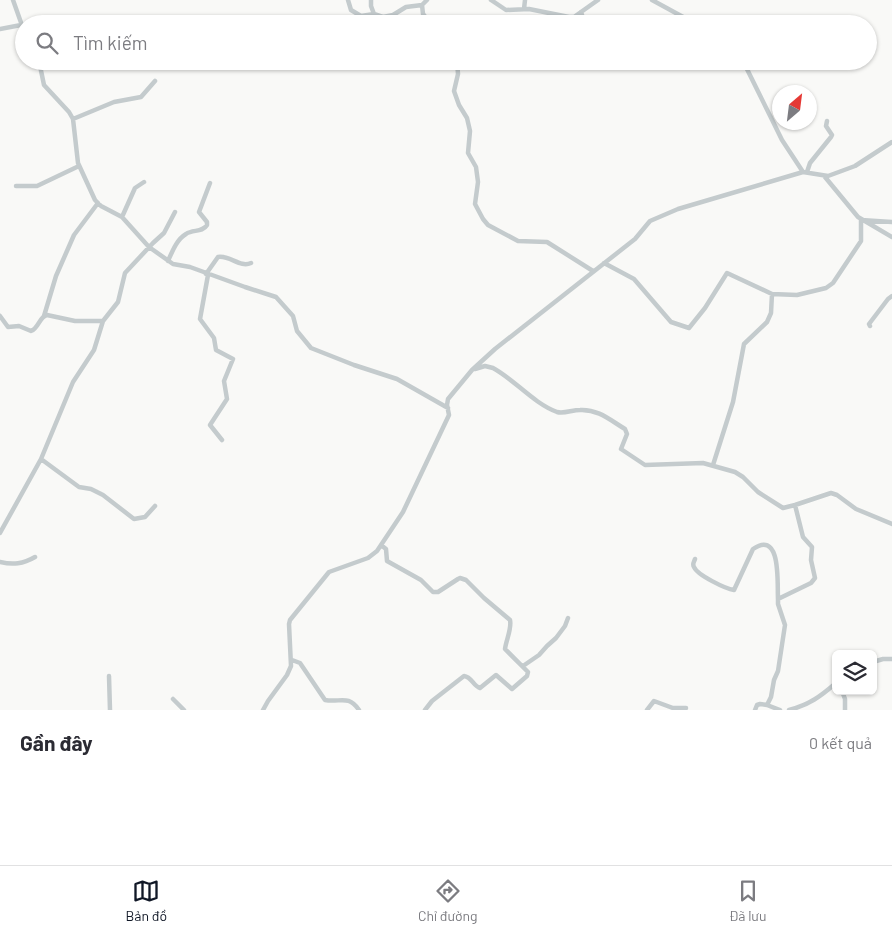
<!DOCTYPE html>
<html lang="vi">
<head>
<meta charset="utf-8">
<style>
  body { margin:0; font-family:Barlow,sans-serif; background:#f7f7f7; color:#2b2b33 }
  .controls { position:absolute; right:15px; bottom:15px; display:grid; overflow:hidden; border-radius:8px; box-shadow:0 1px 4px #0004 }
  .controls button { width:45px; height:45px; display:grid; place-items:center; padding:0; border:0; border-bottom:1px solid #e1e1e2; background:#fff; color:#2b2b33; font:25px sans-serif }
  .compass { position:absolute; left:772px; top:85px; width:45px; height:45px; border-radius:50%; background:#fff; box-shadow:0 1px 4px #0004; rotate:28deg }
  .list { margin:0; padding:0; list-style:none }
  h2 { display:flex; justify-content:space-between; align-items:center; height:65px; margin:0; padding:0 20px; font-size:21px }
  h2 small { font-size:16px; font-weight:400; color:#7c7c81 }
  .icon { flex:none; width:28px; height:28px; fill:none; stroke:currentColor; stroke-width:2; stroke-linecap:round; stroke-linejoin:round }
  .map { position:relative; flex:none; width:892px; height:710px; overflow:hidden }
  .search { position:absolute; background:#fff; box-shadow:0 1px 4px #0004; left:15px; right:15px; top:15px; height:55px; display:flex; align-items:center; gap:12px; box-sizing:border-box; padding:0 18px; border-radius:28px; color:#7c7c81; font-size:19px }
  .sheet { height:155px; background:#fff }
  nav { display:flex; justify-content:space-around; align-items:center; box-sizing:border-box; height:70px; border-top:1px solid #e1e1e2; background:#fff; font-size:14px; color:#7c7c81 }
  nav a { display:grid; justify-items:center; gap:2px }
  nav .on { color:#111827 }
  .map>svg:first-child { display:block }
  .lines { fill:none; stroke-linecap:round; stroke-linejoin:round }
  .minor { stroke:#c4cbcd; stroke-width:4.5 }
</style>
</head>
<body>
<div class="map">
<svg width="892" height="710" viewBox="0 0 892 710">
  <rect width="100%" height="100%" fill="#f9f9f7"/>
  <g class="lines">
    <path class="minor" d="M 13,0 L 24,31
      M 348,0 L 351,10 L 361,16 L 374,14 L 383,17 L 393,15 L 406,7 L 422,5 L 427,0
      M 371,0 L 371,6 L 374,14
      M 491,0 L 506,10 L 529,9 L 569,17 L 574,17 L 598,0
      M 652,0 L 696,24
      M 422,5 L 423,14 L 431,24
      M 524,9 L 525,0
      M 581,12 L 585,24
      M 0,29 L 21,25
      M 39,61 L 44,85 L 69,112 L 73,119 L 78,163 L 95,200 L 101,206 L 122,217 L 149,247 L 173,264 L 190,267 L 245,287 L 276,297 L 293,316 L 297,331 L 311,348 L 354,365 L 397,379 L 448,408
      M 457,61 L 458,74 L 454,91 L 459,105 L 467,118 L 470,131 L 468,153 L 476,167 L 478,182 L 475,204 L 483,219 L 488,225 L 518,241 L 547,242 L 593,271
      M 743,61 L 782,140 L 803,172
      M 73,119 L 114,102 L 141,97 L 155,81
      M 807,172 L 810,163 L 831,137 L 832,135 L 826,126 L 827,121
      M 825,177 L 858,217 L 892,237
      M 16,186 L 37,186 L 79,166
      M 122,217 L 135,188 L 144,182
      M 168,261 C 172,252 177,239 186,234 C 193,229 202,233 207,225 L 207,222 L 199,212 L 210,183
      M 604,263 L 634,279 L 671,322 L 689,328 L 705,308 L 727,273 L 772,294 L 797,295 L 826,288 L 833,283 L 861,241 L 861,220 L 892,222
      M 206,274 L 218,257 C 230,255 240,268 251,263
      M 208,275 L 200,319 L 214,338 L 216,350 L 233,359 L 224,381 L 227,399 L 210,425 L 222,440
      M 0,316 L 8,327 L 19,326 L 31,331 C 39,328 39,317 47,315 L 75,321 L 103,321
      M 44,316 L 56,276 L 74,235 L 98,203
      M 870,326 L 869,324 L 888,299 L 892,296
      M 475,369 L 485,366 L 493,368 C 515,380 533,403 557,412 C 564,414 572,410 580,410 C 598,409 610,420 625,429 L 627,434 L 621,449 L 645,465 L 703,463 L 735,472 L 743,477 L 758,492 L 783,508 L 795,505 L 831,493 L 837,495 L 856,509 L 892,524
      M 41,459 L 79,487 L 91,489 L 103,495 L 134,519 L 145,517 L 155,506
      M 713,465 L 733,402 L 744,344 L 767,322 L 771,313 L 772,294
      M 0,533 L 41,459 L 73,382 L 94,350 L 103,321 L 118,302 L 125,273 L 153,243 L 164,233 L 175,212
      M 381,545 L 386,549 L 387,561 L 421,580 L 433,592 L 438,592 L 458,579 L 460,578 L 466,580 L 484,598 L 510,620 C 512,629 506,640 505,649 L 528,672 L 527,676 L 512,689 L 496,675 L 480,688 C 473,686 472,677 464,676 L 432,701 L 425,710
      M 695,559 C 694,562 692,564 694,567 C 697,575 726,589 734,590 L 753,549 C 782,529 777,585 778,599
      M 0,562 C 13,565 23,564 35,557
      M 292,660 L 300,663 L 325,700 C 340,703 348,694 359,710
      M 873,662 L 883,659 L 892,659
      M 523,666 L 539,655 L 547,646 L 556,638 L 565,626 L 568,618
      M 109,676 L 110,710
      M 842,691 L 845,699 L 845,710
      M 173,699 L 184,710
      M 767,705 L 771,697 L 774,680 L 778,671 L 785,625 L 778,604 L 778,599 L 811,583 L 815,578 L 811,560 L 812,547 L 803,537 L 795,505
      M 263,710 L 268,701 L 287,675 L 291,666 L 289,624 L 290,620 L 329,572 L 368,558 L 377,551 L 403,512 L 449,415 L 447,405 L 448,399 L 472,370 L 495,349 L 635,239 L 650,221 L 678,209 L 803,172 L 828,176 L 855,166 L 892,142
      M 647,710 L 654,701 L 673,708 L 686,708
      M 755,710 L 757,705 L 760,704 L 767,705 L 780,710
      M 789,710 C 809,705 821,696 836,683"/>
  </g>
</svg>
<div class="controls">
<button><svg class="icon" aria-label="layers" viewBox="0 0 24 24"><path d="M12 4l9 5-9 5-9-5zM3 14l9 5 9-5"/></svg></button>
</div>
<svg class="compass" viewBox="-18 -18 36 36"><path d="M0-13l5 13h-10z" fill="#e53935"/><path d="M0 13l5-13h-10z" fill="#7c7c81"/></svg>
<div class="search"><svg class="icon" aria-label="search" viewBox="0 0 24 24"><circle cx="10" cy="10" r="6"/><path d="M15 15l6 6"/></svg>Tìm kiếm</div>
</div>
<section class="sheet">
<h2>Gần đây<small>0 kết quả</small></h2>
<ul class="list">
</ul>
</section>
<nav>
<a class="on"><svg class="icon" aria-label="map" viewBox="0 0 24 24"><path d="M3 6l6-2 6 2 6-2v14l-6 2-6-2-6 2zM9 4v14M15 6v14"/></svg>Bản đồ</a>
<a><svg class="icon" aria-label="directions" viewBox="0 0 24 24"><path d="M12 3l9 9-9 9-9-9zM9 14v-3h6M13 9l2 2-2 2"/></svg>Chỉ đường</a>
<a><svg class="icon" aria-label="saved" viewBox="0 0 24 24"><path d="M7 4h10v16l-5-4-5 4z"/></svg>Đã lưu</a>
</nav>
</body>
</html>
